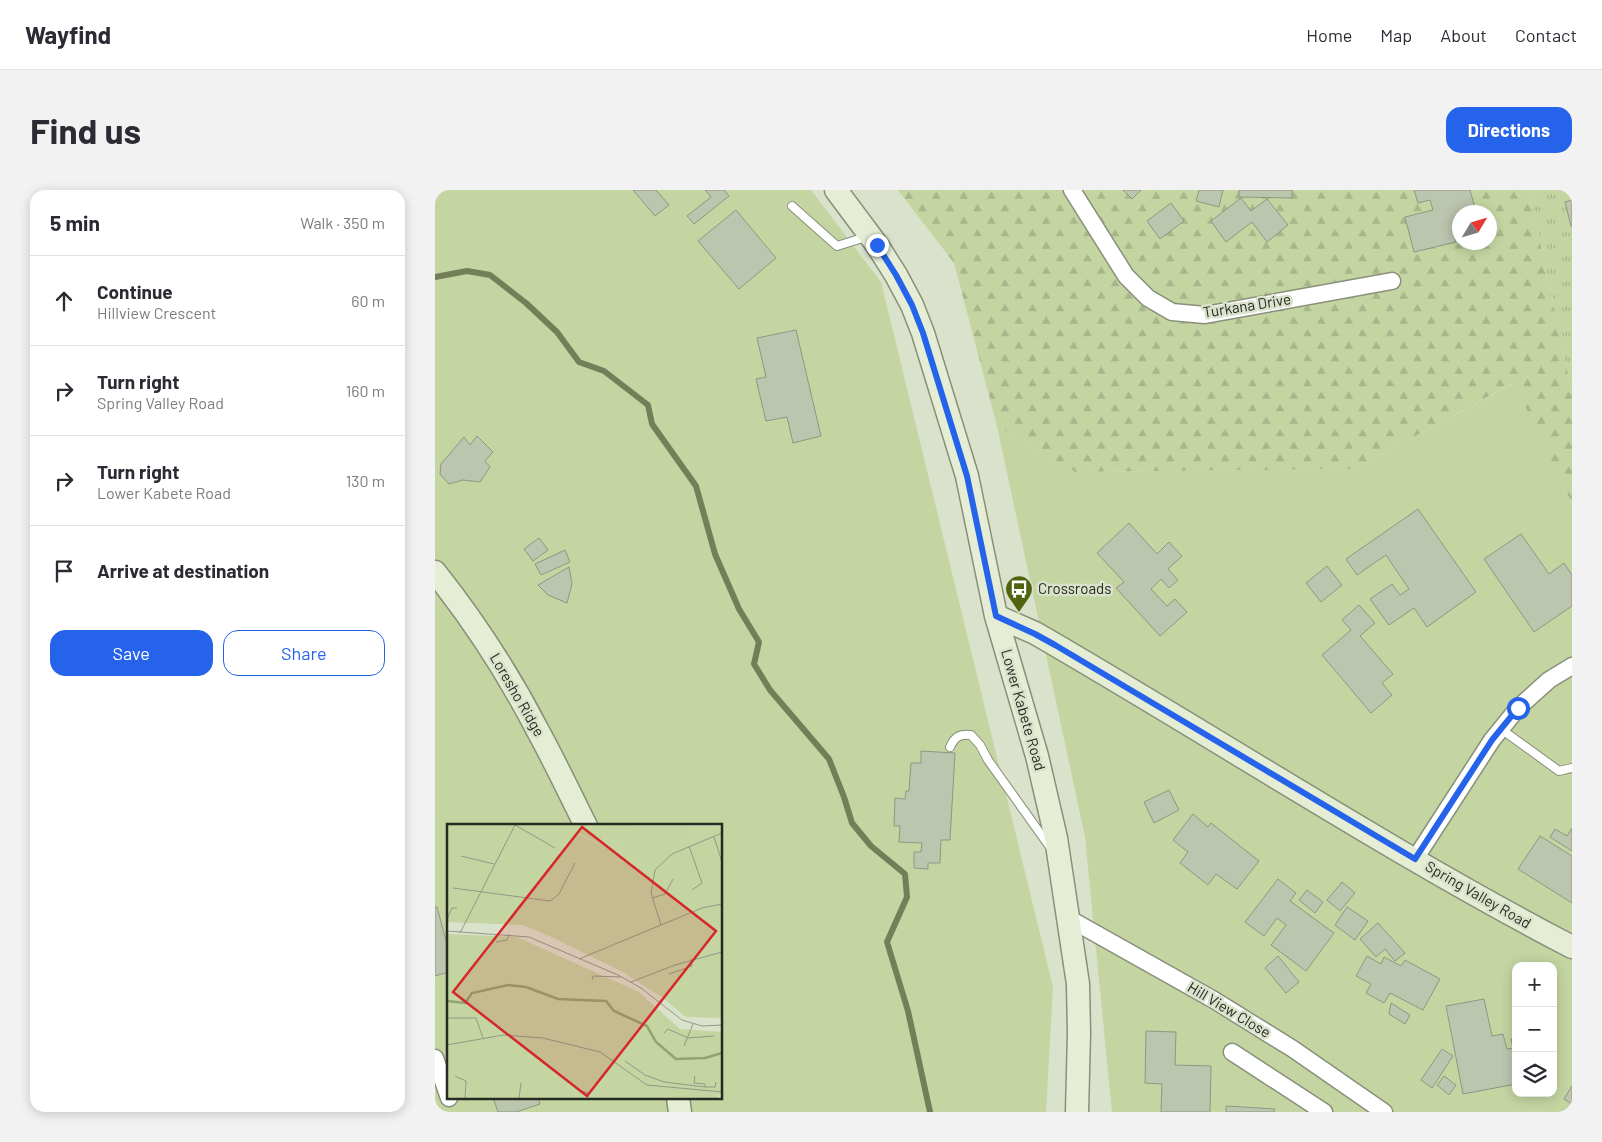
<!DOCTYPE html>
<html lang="en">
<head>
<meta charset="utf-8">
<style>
  body { margin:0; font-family:Barlow,sans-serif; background:#f2f2f3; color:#2b2b33 }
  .controls { position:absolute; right:15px; bottom:15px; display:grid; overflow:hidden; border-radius:10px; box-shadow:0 2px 12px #0003 }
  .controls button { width:45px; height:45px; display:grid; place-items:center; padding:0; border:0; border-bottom:1px solid #e1e1e2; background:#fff; color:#2b2b33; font:25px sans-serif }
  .compass { position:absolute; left:1017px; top:15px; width:45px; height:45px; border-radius:50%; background:#fff; box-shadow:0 2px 12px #0003; rotate:52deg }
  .stop { position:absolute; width:15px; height:15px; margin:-11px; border:4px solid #2563eb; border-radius:50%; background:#fff }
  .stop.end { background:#2563eb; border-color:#fff; box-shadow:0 1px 5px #0008 }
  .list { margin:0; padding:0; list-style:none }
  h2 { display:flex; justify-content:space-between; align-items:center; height:65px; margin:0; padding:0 20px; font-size:21px }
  h2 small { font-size:16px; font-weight:400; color:#7c7c81 }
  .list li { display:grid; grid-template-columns:32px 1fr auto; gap:15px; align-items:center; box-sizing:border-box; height:90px; padding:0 20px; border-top:1px solid #e1e1e2 }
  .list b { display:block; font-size:19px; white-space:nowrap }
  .list p { margin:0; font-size:16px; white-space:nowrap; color:#7c7c81 }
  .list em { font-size:16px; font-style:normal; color:#7c7c81 }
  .actions { display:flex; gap:10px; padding:15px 20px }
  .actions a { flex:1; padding:11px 0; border:1px solid #2563eb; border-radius:15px; text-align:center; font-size:18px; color:#2563eb }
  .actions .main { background:#2563eb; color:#fff }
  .icon { flex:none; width:28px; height:28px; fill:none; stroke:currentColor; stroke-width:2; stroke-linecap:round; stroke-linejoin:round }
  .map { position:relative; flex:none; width:1137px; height:922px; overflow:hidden; border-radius:15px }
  header { display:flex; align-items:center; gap:30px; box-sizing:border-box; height:70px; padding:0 25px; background:#fff; border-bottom:1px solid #e1e1e2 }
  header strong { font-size:24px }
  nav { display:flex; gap:28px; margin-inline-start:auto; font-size:18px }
  .intro { display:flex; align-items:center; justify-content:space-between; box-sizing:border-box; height:120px; padding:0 30px }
  h1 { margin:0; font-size:35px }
  .button { padding:12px 22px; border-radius:15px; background:#2563eb; color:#fff; font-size:18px; font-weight:700 }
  main { display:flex; gap:30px; padding:0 30px }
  aside { flex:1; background:#fff; border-radius:15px; box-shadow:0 2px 12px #0003 }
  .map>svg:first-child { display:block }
  .grass { fill:url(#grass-tufts) }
  .forest { fill:url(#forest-firs); fill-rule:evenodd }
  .garden { fill:#c4d5a2; fill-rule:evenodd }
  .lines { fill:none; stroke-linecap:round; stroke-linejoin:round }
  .stream { stroke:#727f58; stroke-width:6 }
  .building { fill:#bcc5ae; stroke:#8f9781 }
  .lane-casing { stroke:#888f7a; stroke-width:10 }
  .street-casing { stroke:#888f7a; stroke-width:19 }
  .secondary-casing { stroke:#888f7a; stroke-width:25 }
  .lane { stroke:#fff; stroke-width:8 }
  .street { stroke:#fff; stroke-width:16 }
  .secondary { stroke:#e5edd4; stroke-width:22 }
  .route { stroke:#2563eb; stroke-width:6 }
  .labels { text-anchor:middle; stroke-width:5; stroke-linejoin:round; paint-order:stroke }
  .street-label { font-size:15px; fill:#272a21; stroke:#dae2cb }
  .poi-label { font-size:15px; fill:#272a21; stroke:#dae2cb; text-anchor:start }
  .inset-river { fill:none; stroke:#92a370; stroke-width:2.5 }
  .inset-road { fill:none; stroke:#929887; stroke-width:1 }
  .view { fill:#d62828; fill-opacity:0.15; stroke:#d62828; stroke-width:2.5 }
  .inset-edge { fill:none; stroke:#272a21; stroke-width:2.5 }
</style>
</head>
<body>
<header>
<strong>Wayfind</strong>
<nav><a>Home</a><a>Map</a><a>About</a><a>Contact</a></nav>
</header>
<div class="intro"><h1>Find us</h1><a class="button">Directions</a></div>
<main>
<aside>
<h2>5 min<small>Walk · 350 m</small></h2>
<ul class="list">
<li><svg class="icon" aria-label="ahead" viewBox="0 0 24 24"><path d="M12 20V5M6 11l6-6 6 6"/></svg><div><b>Continue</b><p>Hillview Crescent</p></div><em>60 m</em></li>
<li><svg class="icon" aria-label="right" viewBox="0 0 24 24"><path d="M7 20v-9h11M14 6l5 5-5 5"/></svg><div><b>Turn right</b><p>Spring Valley Road</p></div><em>160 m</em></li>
<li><svg class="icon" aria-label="right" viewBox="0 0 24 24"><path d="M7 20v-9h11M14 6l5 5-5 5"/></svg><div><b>Turn right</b><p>Lower Kabete Road</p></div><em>130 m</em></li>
<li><svg class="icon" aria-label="arrive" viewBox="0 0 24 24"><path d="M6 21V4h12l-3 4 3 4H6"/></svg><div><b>Arrive at destination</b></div></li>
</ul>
<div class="actions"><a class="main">Save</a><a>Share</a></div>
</aside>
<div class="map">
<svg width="1137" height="922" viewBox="0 0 1137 922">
  <defs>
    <pattern id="grass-tufts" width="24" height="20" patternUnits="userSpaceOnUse" patternTransform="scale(1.25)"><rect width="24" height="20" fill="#c4d5a2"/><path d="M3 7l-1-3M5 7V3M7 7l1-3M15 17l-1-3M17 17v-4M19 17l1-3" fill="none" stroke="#a8b78b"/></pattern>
    <pattern id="forest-firs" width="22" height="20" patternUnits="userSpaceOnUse" patternTransform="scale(1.25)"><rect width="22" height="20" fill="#c4d5a2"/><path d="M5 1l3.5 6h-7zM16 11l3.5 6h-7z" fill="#a8b78b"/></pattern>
  </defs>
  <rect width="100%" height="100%" fill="#dae2cb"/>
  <path class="grass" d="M 1094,0 L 1137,0 L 1137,203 Z"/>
  <path class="forest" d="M 463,0 L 1094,0 L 1137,203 L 1137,314 L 1078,193 L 920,279 L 640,282 L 562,236 L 519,73 ZM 1024,22 L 1054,22 L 1054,52 L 1024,52 Z"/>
  <path class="garden" d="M 0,0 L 376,0 L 446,92 L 618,797 L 611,922 L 0,922 ZM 14,636 L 286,636 L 286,908 L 14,908 Z
    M 1079,193 L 1137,314 L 1137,922 L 677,922 L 650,647 L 562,236 L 640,282 L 920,279 ZM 1081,776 L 1118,776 L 1118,903 L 1081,903 Z"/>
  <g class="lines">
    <path class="stream" d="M 0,87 L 32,81 L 55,85 L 91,113 L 122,142 L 144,172 L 169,181 L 213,215 L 217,234 L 261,296 L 280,364 L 304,419 L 324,452 L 319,474 L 335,500 L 394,569 L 409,607 L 417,633 L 436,656 L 470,684 L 472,707 L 452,752 L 473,821 L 495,922"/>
  </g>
  <path class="building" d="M 198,0 L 221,0 L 234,15 L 220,26 Z
    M 270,0 L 289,0 L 294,6 L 259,34 L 252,26 L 276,7 Z
    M 688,0 L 706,0 L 697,9 Z
    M 764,0 L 788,0 L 784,17 L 761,11 Z
    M 804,0 L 857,0 L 857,8 L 804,7 Z
    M 979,0 L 1035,0 L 1041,22 L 1024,22 L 1024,43 L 1019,44 L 1021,52 L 979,62 L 970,27 L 998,20 L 995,10 L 983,13 Z
    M 806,8 L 816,21 L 832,9 L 853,35 L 832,52 L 817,32 L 791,52 L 776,31 Z
    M 1137,10 L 1137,36 L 1136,36 L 1130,12 Z
    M 736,13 L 749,31 L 725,49 L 712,31 Z
    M 301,20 L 341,68 L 304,99 L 263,51 Z
    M 361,140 L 386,246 L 358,253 L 352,227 L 331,231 L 321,189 L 331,187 L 322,148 Z
    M 42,246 L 58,262 L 50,271 L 55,277 L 45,292 L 28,290 L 14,294 L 5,284 L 6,274 L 29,247 L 35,255 Z
    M 983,319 L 1041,402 L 992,437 L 979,418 L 954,435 L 935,409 L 957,394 L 965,405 L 974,399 L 951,365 L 922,385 L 911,369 Z
    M 694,333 L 722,364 L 734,352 L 747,366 L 733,379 L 743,390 L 734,398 L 726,389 L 716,399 L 732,416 L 740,409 L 752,422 L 725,446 L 681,398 L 689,392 L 662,363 Z
    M 1086,344 L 1114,384 L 1129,373 L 1137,385 L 1137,416 L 1099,442 L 1049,369 Z
    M 104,348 L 113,360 L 98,371 L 89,359 Z
    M 130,360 L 135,372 L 106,385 L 100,374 Z
    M 892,376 L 907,395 L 886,412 L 871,393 Z
    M 134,377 L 137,394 L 132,413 L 113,405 L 103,395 Z
    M 924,415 L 940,433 L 925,446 L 958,484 L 947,493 L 957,505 L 936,523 L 887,465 L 916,440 L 907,430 Z
    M 486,561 L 520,563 L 515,650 L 506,650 L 505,673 L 493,673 L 493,679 L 479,678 L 479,662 L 486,662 L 487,653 L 464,652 L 465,636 L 459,636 L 460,608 L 470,609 L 471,601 L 474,601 L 476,573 L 486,573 Z
    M 734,600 L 744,620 L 719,633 L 709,612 Z
    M 758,624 L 773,637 L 776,633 L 824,671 L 802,699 L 781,684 L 773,695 L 745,673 L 753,662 L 738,650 Z
    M 1137,638 L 1137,661 L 1115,647 L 1120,639 L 1132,646 Z
    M 1105,646 L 1137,666 L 1137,713 L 1083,679 Z
    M 843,689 L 861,703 L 855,711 L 899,743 L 871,781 L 836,755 L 851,735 L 842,728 L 829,746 L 810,732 Z
    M 907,692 L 920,703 L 905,721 L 892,710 Z
    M 872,700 L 888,712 L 880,723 L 864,710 Z
    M 0,717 L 2,717 L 14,762 L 14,782 L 0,786 Z
    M 912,717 L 933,731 L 920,750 L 900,735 Z
    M 943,733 L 970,763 L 960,771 L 950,759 L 941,767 L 925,749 Z
    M 843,766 L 864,792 L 851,803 L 830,778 Z
    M 932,766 L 946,774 L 949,767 L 966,776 L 970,770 L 1005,789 L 988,820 L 955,803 L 949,813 L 931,803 L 936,794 L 921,786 Z
    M 1049,809 L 1057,846 L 1068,844 L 1072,859 L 1078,858 L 1076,849 L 1081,848 L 1081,894 L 1028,904 L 1011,816 Z
    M 956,813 L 975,825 L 970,834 L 954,824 Z
    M 711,841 L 741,842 L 740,875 L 776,876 L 775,922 L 726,922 L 727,894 L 710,893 Z
    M 1007,859 L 1018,866 L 997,898 L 986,890 Z
    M 1009,886 L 1021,895 L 1014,905 L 1002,895 Z
    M 1137,896 L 1137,914 L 1129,909 Z
    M 58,908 L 103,908 L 105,914 L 81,922 L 63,922 Z
    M 791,916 L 840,919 L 839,922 L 791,922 Z"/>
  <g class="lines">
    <g class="lane-casing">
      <path id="lane" d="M 357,16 L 402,56 L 434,46
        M 1066,539 L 1124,581 L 1137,578
        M 515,557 C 520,546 525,544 536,545 L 545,555 L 553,570 L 615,657"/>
    </g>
    <g class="street-casing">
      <path id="street" d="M 637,0 L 691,86 L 713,108 L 737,122 L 770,125 L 957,91
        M 980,669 L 1057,550 L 1083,518 L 1114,490 L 1137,476
        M 633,728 L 779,810 L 858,859 L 949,922
        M 797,862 L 889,922
        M 0,868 L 14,908"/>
    </g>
    <g class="secondary-casing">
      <path id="secondary" d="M 401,0 L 442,55 L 461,85 L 477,115 L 488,143 L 532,286 L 561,426 L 602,566 L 621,648 L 643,794 L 644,843 L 642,922
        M 0,382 C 39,431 74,485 103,541 C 120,572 135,604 151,636
        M 561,426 L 600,443 C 780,547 953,661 1137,757
        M 243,908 L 245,922"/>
    </g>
    <use href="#lane" class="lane"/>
    <use href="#street" class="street"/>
    <use href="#secondary" class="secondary"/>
  </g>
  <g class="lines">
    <path class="route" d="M 442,55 L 461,85 L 477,115 L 488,143 L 532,286 L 561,426 L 600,444 L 620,455 L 980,669 L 1057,550 L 1083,518"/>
  </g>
  <defs>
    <g id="bus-pin" transform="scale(1.4375)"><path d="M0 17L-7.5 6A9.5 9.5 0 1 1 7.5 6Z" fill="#506410" stroke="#dae2cb"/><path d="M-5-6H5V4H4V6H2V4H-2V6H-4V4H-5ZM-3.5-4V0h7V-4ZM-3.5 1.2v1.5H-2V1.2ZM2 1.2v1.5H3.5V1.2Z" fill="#fff"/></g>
  </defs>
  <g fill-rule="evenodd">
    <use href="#bus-pin" x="584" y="399"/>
  </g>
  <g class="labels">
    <g class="street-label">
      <text transform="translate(812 116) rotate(-9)" y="5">Turkana Drive</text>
      <text transform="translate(82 505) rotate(60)" y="5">Loresho Ridge</text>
      <text transform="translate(588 520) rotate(74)" y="5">Lower Kabete Road</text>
      <text transform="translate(1043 705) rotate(30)" y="5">Spring Valley Road</text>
      <text transform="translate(794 820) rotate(31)" y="5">Hill View Close</text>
    </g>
    <g class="poi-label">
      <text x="603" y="404">Crossroads</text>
    </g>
  </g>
  <g transform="translate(12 634)">
    <rect width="275" height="275" fill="#dae2cb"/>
    <path d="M 134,1 L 162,1 L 157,11 L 177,23 L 171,29 L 129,8 Z" fill="#c4d5a2"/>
    <path d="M 0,1 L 134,1 L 129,9 L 171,29 L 177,23 L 157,11 L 162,1 L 275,2 L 247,12 L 204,43 L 157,33 L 151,66 L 120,107 L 104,113 L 76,101 L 0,98 Z" fill="#c4d5a2"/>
    <path d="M 275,2 L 275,194 L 239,193 L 216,174 L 174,147 L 104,113 L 120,107 L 151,66 L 156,33 L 204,43 L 247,12 ZM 0,110 L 70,113 L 192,168 L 233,205 L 275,208 L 275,268 L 270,274 L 0,274 Z" fill="#c4d5a2"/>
    <path class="inset-river" d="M 0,177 L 18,179 L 25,169 L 61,161 L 79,163 L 111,175 L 159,177 L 167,187 L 200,202 L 209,218 L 229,235 L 258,234 L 275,229"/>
    <path class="inset-road" d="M 68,1 L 108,24M 267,13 L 275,38M 242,22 L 255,59 L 245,66M 14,32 L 47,40M 6,64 L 103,77 L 112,70 L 128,39M 205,74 L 218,70 L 226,55M 0,95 L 5,84 L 10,84M 214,101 L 204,69 L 208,46 L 225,30 L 275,9M 0,107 L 82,113 L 171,151 L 194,164 L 235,196 L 255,202 L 275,201M 13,109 L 68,1M 49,118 L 60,116 L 62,110M 132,135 L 255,84 L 275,80M 222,150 L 245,142 L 244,135M 145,156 L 146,152 L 174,153M 184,158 L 228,141 L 275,128M 1,194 L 29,194 L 36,214M 217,209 L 221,205 L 241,214 L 267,212M 0,221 L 56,211 L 96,214 L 153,228 L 200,261 L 275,268M 237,222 L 246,200M 178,237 L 198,251 L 217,258 L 258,263 L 268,263 L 269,258M 8,252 L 19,257 L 18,274M 248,252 L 247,259 L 258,260 L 258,263M 129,265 L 141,269 L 141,274M 72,274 L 74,259"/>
    <path class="view" d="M 135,3 L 269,107 L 140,272 L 6,168 Z"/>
    <rect width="275" height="275" class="inset-edge"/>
  </g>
</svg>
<div class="controls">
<button>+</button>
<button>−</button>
<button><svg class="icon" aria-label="layers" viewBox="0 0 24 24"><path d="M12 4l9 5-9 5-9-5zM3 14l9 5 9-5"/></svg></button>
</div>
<svg class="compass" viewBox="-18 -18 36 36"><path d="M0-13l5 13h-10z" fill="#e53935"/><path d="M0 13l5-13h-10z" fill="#7c7c81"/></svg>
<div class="stop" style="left:1083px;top:518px"></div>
<div class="stop end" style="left:442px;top:55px"></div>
</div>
</main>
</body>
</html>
